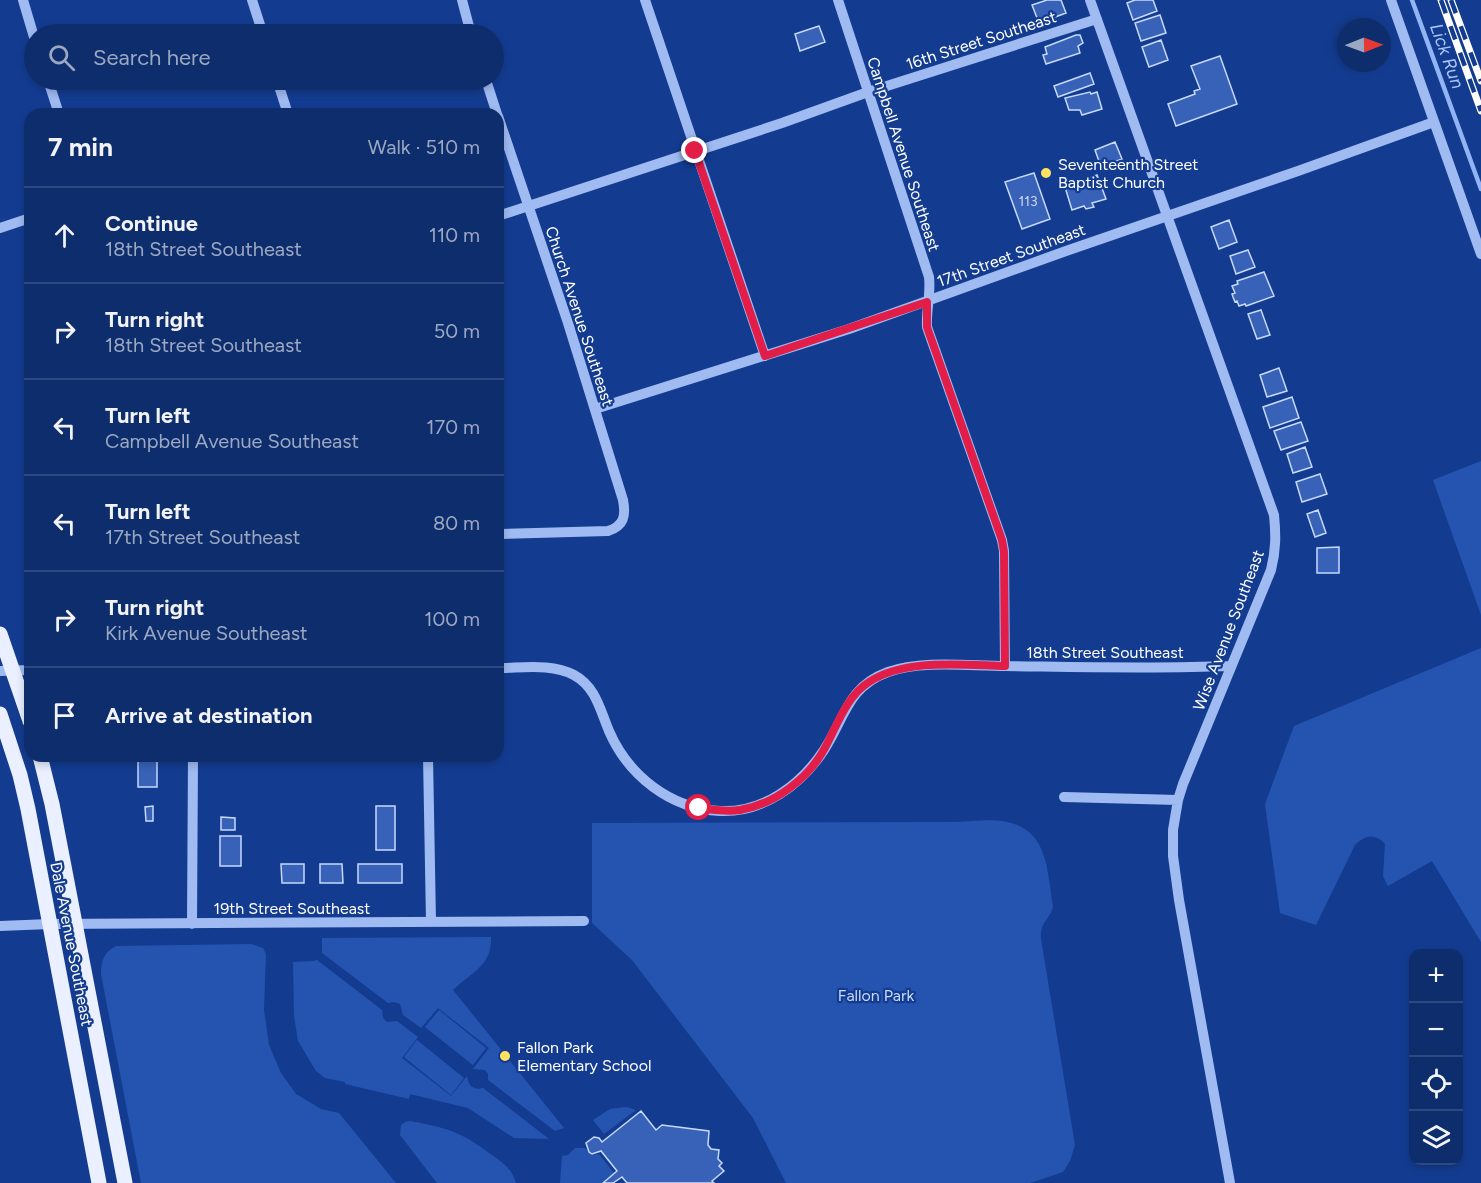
<!DOCTYPE html>
<html lang="en">
<head>
<meta charset="utf-8">
<style>
  body { margin:0; font-family:Figtree,sans-serif; background:#1c3975; color:#f1f3f6 }
  .controls { position:absolute; right:18px; bottom:18px; display:grid; overflow:hidden; border-radius:12px; box-shadow:0 3px 9px #0003 }
  .controls button { width:54px; height:54px; display:grid; place-items:center; padding:0; border:0; border-bottom:2px solid #2e4980; background:#0e2d6d; color:#f1f3f6; font:30px sans-serif }
  .compass { position:absolute; left:1337px; top:18px; width:54px; height:54px; border-radius:50%; background:#0e2d6d; box-shadow:0 3px 9px #0003; rotate:89deg }
  .stop { position:absolute; width:18px; height:18px; margin:-14px; border:4px solid #e11d48; border-radius:50%; background:#fff }
  .stop.end { background:#e11d48; border-color:#fff; box-shadow:0 2px 6px #0008 }
  .list { margin:0; padding:0; list-style:none }
  h2 { display:flex; justify-content:space-between; align-items:center; height:78px; margin:0; padding:0 24px; font-size:26px }
  h2 small { font-size:20px; font-weight:400; color:#9ba8c2 }
  .list li { display:grid; grid-template-columns:39px 1fr auto; gap:18px; align-items:center; box-sizing:border-box; height:96px; padding:0 24px; border-top:2px solid #2e4980 }
  .list b { display:block; font-size:22px; white-space:nowrap }
  .list p { margin:0; font-size:20px; white-space:nowrap; color:#9ba8c2 }
  .list em { font-size:20px; font-style:normal; color:#9ba8c2 }
  .icon { flex:none; width:33px; height:33px; fill:none; stroke:currentColor; stroke-width:2; stroke-linecap:round; stroke-linejoin:round }
  .map { position:relative; flex:none; width:1481px; height:1183px; overflow:hidden }
  .search { position:absolute; background:#0e2d6d; box-shadow:0 3px 9px #0003; left:24px; top:24px; width:480px; height:66px; display:flex; align-items:center; gap:15px; box-sizing:border-box; padding:0 21px; border-radius:33px; color:#9ba8c2; font-size:22px }
  .panel { position:absolute; background:#0e2d6d; box-shadow:0 3px 9px #0003; left:24px; top:108px; width:480px; height:654px; border-radius:18px }
  .map>svg:first-child { display:block }
  .green { fill:#2554b0 }
  .lines { fill:none; stroke-linecap:round; stroke-linejoin:round }
  .stream { stroke:#91b4f5; stroke-width:4.5 }
  .building { fill:#3762b8; stroke:#c7d9fc; stroke-width:1.5 }
  .minor { stroke:#9fbbf2; stroke-width:10 }
  .major { stroke:#eaf0ff; stroke-width:15 }
  .rail-casing { stroke:#fff; stroke-width:7 }
  .rail { stroke:#133c91; stroke-width:4.5; stroke-dasharray:14; stroke-linecap:butt }
  .route { stroke:#e11d48; stroke-width:8 }
  .poi-dot { fill:#ffe360; stroke:#133c91; stroke-width:2 }
  .labels { text-anchor:middle; stroke-width:4.5; stroke-linejoin:round; paint-order:stroke }
  .number-label { font-size:14px; fill:#cdd8ed }
  .street-label { font-size:16px; fill:#fff; stroke:#133c91 }
  .poi-label { font-size:16px; fill:#fff; stroke:#133c91; text-anchor:start }
  .park-label { font-size:16px; fill:#c7d9fc; stroke:#133c91 }
  .water-label { font-size:18px; font-style:italic; fill:#abc6f9; stroke:#133c91 }
</style>
</head>
<body>
<div class="map">
<svg width="1481" height="1183" viewBox="0 0 1481 1183">
  <rect width="100%" height="100%" fill="#133c91"/>
  <path class="green" d="M 1481,461 L 1481,615 L 1433,480 Z
    M 1481,648 L 1481,942 L 1432,861 L 1388,886 L 1383,876 L 1385,844 C 1375,833 1365,835 1355,845 L 1316,925 L 1280,913 L 1265,804 L 1294,726 Z
    M 989,820 C 1047,821 1046,861 1053,907 C 1049,921 1040,921 1041,939 L 1075,1145 L 1070,1161 L 1063,1172 L 1030,1183 L 786,1183 L 753,1118 L 632,960 L 592,923 L 592,823 L 957,822 Z
    M 491,937 C 492,966 472,972 453,990 L 564,1128 L 555,1131 L 488,1080 L 488,1074 L 485,1070 L 473,1069 L 489,1048 L 438,1008 L 421,1028 L 403,1015 L 400,1004 L 394,1002 L 388,1003 L 322,953 L 322,938 Z
    M 251,944 L 263,948 L 266,954 L 264,1010 L 269,1045 L 281,1073 L 296,1094 L 321,1109 L 339,1113 L 396,1183 L 141,1183 L 101,974 C 101,961 104,952 116,946 Z
    M 317,960 L 382,1010 L 383,1018 L 387,1022 L 397,1021 L 418,1037 L 402,1058 L 451,1096 L 467,1076 C 468,1085 473,1091 483,1088 L 549,1139 L 514,1138 L 468,1108 L 410,1094 L 409,1099 L 345,1084 L 345,1082 L 325,1078 L 316,1071 L 298,1041 L 294,1016 L 293,962 L 314,961 Z
    M 439,1010 L 486,1048 L 473,1065 L 425,1027 Z
    M 417,1040 L 464,1078 L 451,1095 L 404,1057 Z
    M 626,1107 L 636,1110 L 604,1134 L 593,1120 L 610,1109 Z
    M 410,1121 C 447,1128 462,1132 492,1155 C 503,1163 512,1169 516,1183 L 437,1183 L 400,1135 L 401,1125 L 405,1122 Z
    M 575,1148 L 585,1148 L 592,1155 L 599,1154 L 614,1173 L 601,1183 L 560,1183 L 562,1156 L 568,1155 Z"/>
  <g class="lines">
    <path class="stream" d="M 1412,0 L 1481,189"/>
  </g>
  <path class="building" d="M 1047,0 L 1061,0 L 1066,13 L 1039,23 L 1032,5 Z
    M 1135,0 L 1153,0 L 1157,11 L 1133,20 L 1127,3 Z
    M 1160,15 L 1166,33 L 1141,41 L 1135,23 Z
    M 819,26 L 825,42 L 800,51 L 795,34 Z
    M 1076,35 L 1080,35 L 1083,43 L 1078,46 L 1080,53 L 1046,64 L 1043,55 L 1047,54 L 1045,47 Z
    M 1161,40 L 1168,60 L 1149,67 L 1142,47 Z
    M 1220,56 L 1237,104 L 1176,126 L 1168,104 L 1195,94 L 1194,91 L 1200,89 L 1191,66 Z
    M 1090,73 L 1094,84 L 1058,97 L 1054,86 Z
    M 1090,92 L 1091,94 L 1097,92 L 1102,109 L 1082,115 L 1080,110 L 1069,110 L 1065,98 Z
    M 1115,142 L 1122,159 L 1101,167 L 1095,150 Z
    M 1034,173 L 1050,219 L 1022,229 L 1005,182 Z
    M 1097,175 L 1106,199 L 1092,203 L 1094,207 L 1086,209 L 1084,206 L 1072,210 L 1065,187 Z
    M 1229,220 L 1237,242 L 1219,249 L 1211,227 Z
    M 1248,250 L 1255,267 L 1236,274 L 1230,256 Z
    M 1264,272 L 1274,296 L 1246,306 L 1245,304 L 1239,306 L 1237,301 L 1235,302 L 1233,297 L 1232,294 L 1235,293 L 1232,286 L 1238,284 L 1237,281 Z
    M 1261,310 L 1270,335 L 1257,339 L 1248,314 Z
    M 1279,368 L 1287,391 L 1267,397 L 1260,375 Z
    M 1292,397 L 1299,418 L 1270,428 L 1263,407 Z
    M 1301,422 L 1308,441 L 1281,450 L 1274,431 Z
    M 1305,447 L 1312,467 L 1293,473 L 1287,454 Z
    M 1320,474 L 1327,494 L 1302,502 L 1296,482 Z
    M 1318,510 L 1326,533 L 1315,537 L 1307,514 Z
    M 1339,547 L 1339,573 L 1317,573 L 1317,548 Z
    M 138,756 L 157,756 L 157,787 L 138,787 Z
    M 153,806 L 153,821 L 146,821 L 145,807 Z
    M 376,806 L 395,806 L 395,850 L 376,850 Z
    M 221,817 L 235,818 L 235,830 L 221,830 Z
    M 220,836 L 241,836 L 241,866 L 220,866 Z
    M 281,864 L 304,864 L 304,883 L 282,883 Z
    M 320,864 L 342,864 L 343,883 L 320,883 Z
    M 358,864 L 402,864 L 402,883 L 358,883 Z
    M 641,1111 L 656,1130 L 662,1125 L 709,1131 L 708,1145 L 711,1149 L 719,1150 L 718,1159 L 722,1163 L 719,1166 L 724,1171 L 712,1181 L 714,1183 L 627,1183 L 622,1177 L 613,1183 L 603,1183 L 617,1171 L 601,1151 L 592,1154 L 589,1152 L 586,1143 L 594,1137 L 599,1138 L 602,1142 Z"/>
  <g class="lines">
    <path class="minor" d="M 23,0 L 34,37
      M 252,0 L 263,34
      M 462,0 L 471,34
      M 645,0 L 765,356
      M 838,0 L 929,277 C 931,294 926,310 927,327 L 1002,540 L 1004,551 L 1005,666
      M 1090,0 L 1274,515 C 1276,535 1276,550 1271,570 L 1183,784 L 1178,800 L 1173,830 L 1173,856 L 1179,900 L 1230,1183
      M 1391,0 L 1481,254
      M 48,80 L 59,114
      M 277,80 L 288,114
      M 486,80 L 497,114
      M 498,116 L 568,323 L 623,500 C 626,516 624,526 608,531 L 498,534
      M 498,216 L 782,123 L 868,92 L 1097,19
      M 0,228 L 30,218
      M 595,409 L 849,329 L 1066,251 L 1298,171 L 1434,122
      M 498,668 C 522,668 552,663 574,675 C 596,687 600,710 609,731 C 628,775 670,809 720,811 C 763,813 801,785 824,750 C 845,718 847,687 888,672 C 922,660 969,666 1005,666 C 1080,667 1156,669 1231,666
      M 0,671 L 30,670
      M 428,756 L 431,922
      M 1064,797 L 1178,800
      M 192,924 L 193,756
      M 0,926 L 50,924 L 584,921"/>
    <path class="major" d="M 0,634 L 30,721
      M 0,714 L 20,775 L 28,809 L 99,1183
      M 40,756 L 52,804 L 125,1183"/>
    <g class="rail-casing">
      <path id="rail" d="M 1441,0 L 1481,111
        M 1451,0 L 1481,81"/>
    </g>
    <use href="#rail" class="rail"/>
  </g>
  <g class="lines">
    <path class="route" d="M 695,151 L 765,356 L 927,302 L 927,327 L 1002,540 L 1004,552 L 1005,666 C 963,665 905,658 869,682 C 847,696 838,723 826,746 C 810,777 776,804 740,810 C 727,812 713,810 699,808"/>
  </g>
  <g class="poi-dot">
    <circle cx="1046" cy="173" r="6"/>
    <circle cx="505" cy="1056" r="6"/>
  </g>
  <g class="labels">
    <g class="number-label">
      <text x="1028" y="206">113</text>
    </g>
    <g class="street-label">
      <text transform="translate(981 40) rotate(-18)" y="6">16th Street Southeast</text>
      <text transform="translate(904 154) rotate(72)" y="6">Campbell Avenue Southeast</text>
      <text transform="translate(1011 255) rotate(-20)" y="6">17th Street Southeast</text>
      <text transform="translate(580 316) rotate(72)" y="6">Church Avenue Southeast</text>
      <text transform="translate(1228 630) rotate(-69)" y="6">Wise Avenue Southeast</text>
      <text x="1105" y="658">18th Street Southeast</text>
      <text x="292" y="914">19th Street Southeast</text>
      <text transform="translate(72 944) rotate(79)" y="6">Dale Avenue Southeast</text>
    </g>
    <g class="poi-label">
      <text x="1058" y="170">Seventeenth Street<tspan x="1058" dy="18">Baptist Church</tspan></text>
      <text x="517" y="1053">Fallon Park<tspan x="517" dy="18">Elementary School</tspan></text>
    </g>
    <g class="park-label">
      <text x="876" y="1001">Fallon Park</text>
    </g>
    <g class="water-label">
      <text transform="translate(1447 56) rotate(70)" y="6">Lick Run</text>
    </g>
  </g>
</svg>
<div class="controls">
<button>+</button>
<button>−</button>
<button><svg class="icon" aria-label="locate" viewBox="0 0 24 24"><circle cx="12" cy="12" r="6"/><path d="M12 2v4M12 18v4M2 12h4M18 12h4"/></svg></button>
<button><svg class="icon" aria-label="layers" viewBox="0 0 24 24"><path d="M12 4l9 5-9 5-9-5zM3 14l9 5 9-5"/></svg></button>
</div>
<svg class="compass" viewBox="-18 -18 36 36"><path d="M0-13l5 13h-10z" fill="#e53935"/><path d="M0 13l5-13h-10z" fill="#9ba8c2"/></svg>
<div class="stop" style="left:699px;top:808px"></div>
<div class="stop end" style="left:695px;top:151px"></div>
<div class="search"><svg class="icon" aria-label="search" viewBox="0 0 24 24"><circle cx="10" cy="10" r="6"/><path d="M15 15l6 6"/></svg>Search here</div>
<section class="panel">
<h2>7 min<small>Walk · 510 m</small></h2>
<ul class="list">
<li><svg class="icon" aria-label="ahead" viewBox="0 0 24 24"><path d="M12 20V5M6 11l6-6 6 6"/></svg><div><b>Continue</b><p>18th Street Southeast</p></div><em>110 m</em></li>
<li><svg class="icon" aria-label="right" viewBox="0 0 24 24"><path d="M7 20v-9h11M14 6l5 5-5 5"/></svg><div><b>Turn right</b><p>18th Street Southeast</p></div><em>50 m</em></li>
<li><svg class="icon" aria-label="left" viewBox="0 0 24 24"><path d="M17 20v-9H6M10 6l-5 5 5 5"/></svg><div><b>Turn left</b><p>Campbell Avenue Southeast</p></div><em>170 m</em></li>
<li><svg class="icon" aria-label="left" viewBox="0 0 24 24"><path d="M17 20v-9H6M10 6l-5 5 5 5"/></svg><div><b>Turn left</b><p>17th Street Southeast</p></div><em>80 m</em></li>
<li><svg class="icon" aria-label="right" viewBox="0 0 24 24"><path d="M7 20v-9h11M14 6l5 5-5 5"/></svg><div><b>Turn right</b><p>Kirk Avenue Southeast</p></div><em>100 m</em></li>
<li><svg class="icon" aria-label="arrive" viewBox="0 0 24 24"><path d="M6 21V4h12l-3 4 3 4H6"/></svg><div><b>Arrive at destination</b></div></li>
</ul>
</section>
</div>
</body>
</html>
